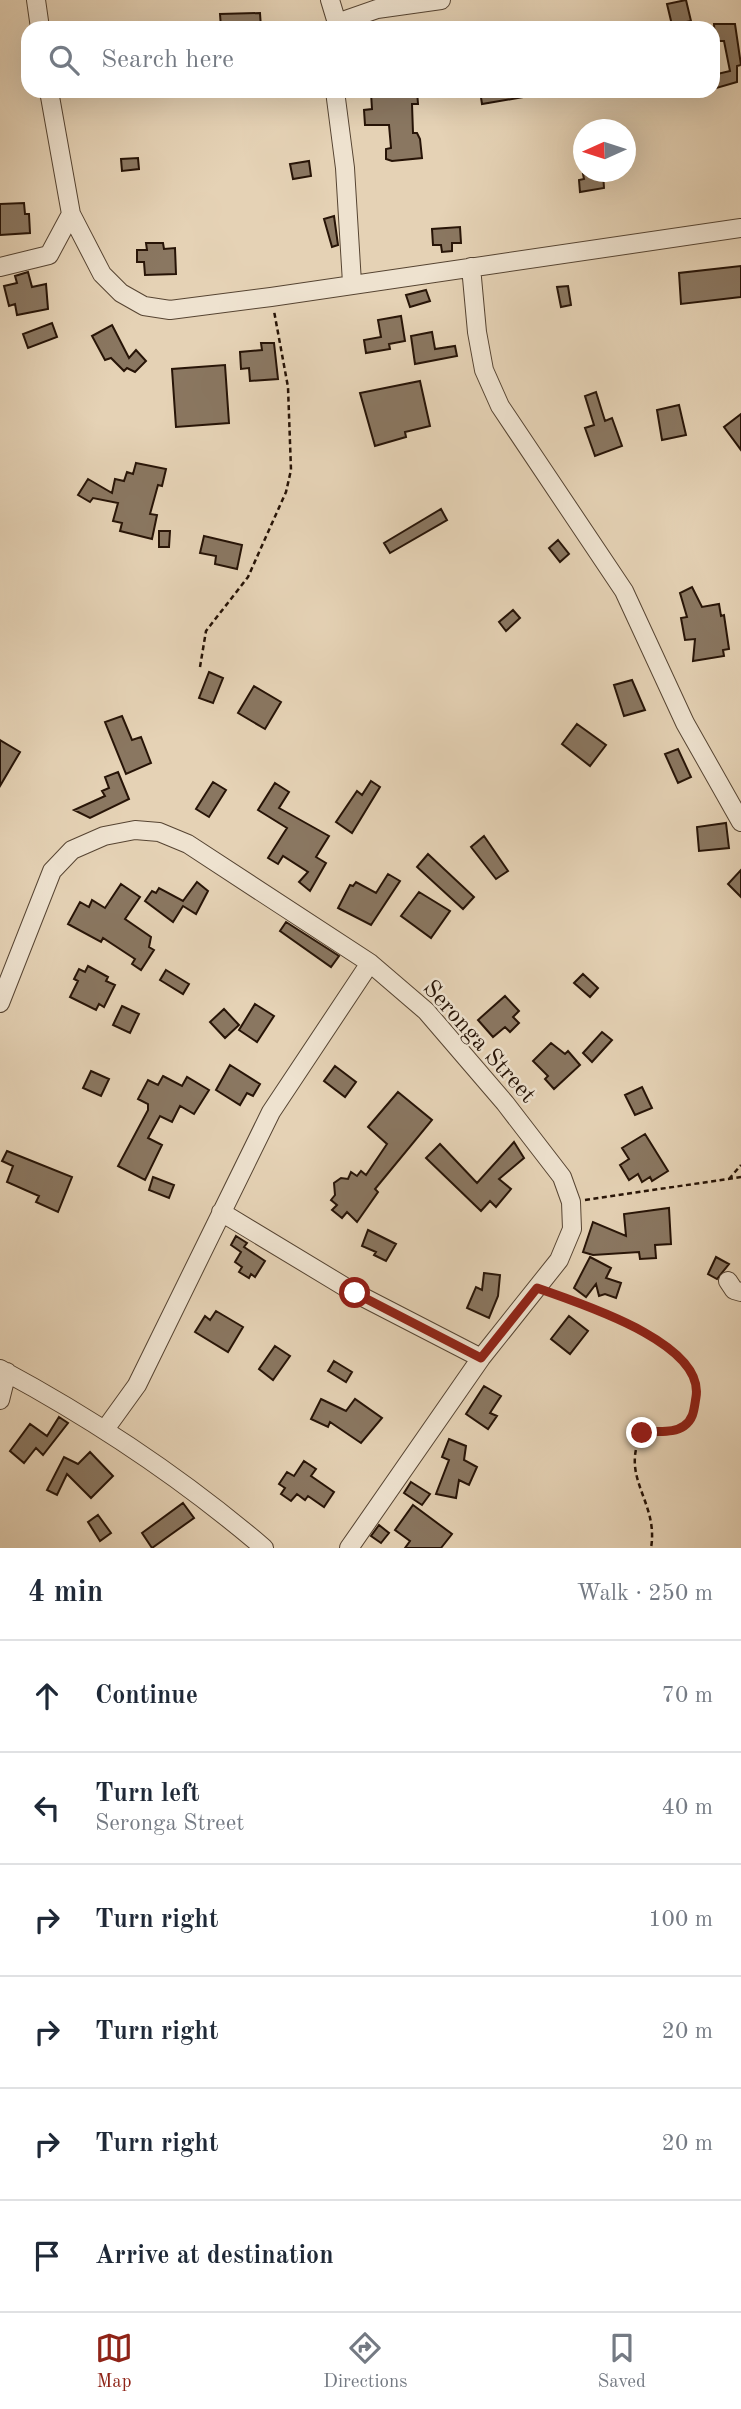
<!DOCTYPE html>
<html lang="en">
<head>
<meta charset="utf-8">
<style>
  body { margin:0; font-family:"Old Standard TT",serif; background:#f2f2f3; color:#1f2937 }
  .compass { position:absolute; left:573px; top:119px; width:63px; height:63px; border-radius:50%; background:#fff; box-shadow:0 7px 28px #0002; rotate:267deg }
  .stop { position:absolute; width:21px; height:21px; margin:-16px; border:5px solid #8f2418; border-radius:50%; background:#fff }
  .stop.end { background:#8f2418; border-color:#fff; box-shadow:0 2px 7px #0008 }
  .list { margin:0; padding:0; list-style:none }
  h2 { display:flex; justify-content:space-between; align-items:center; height:91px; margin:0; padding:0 28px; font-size:30px }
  h2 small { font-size:23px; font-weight:400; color:#747a83 }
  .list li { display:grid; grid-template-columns:46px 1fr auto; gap:21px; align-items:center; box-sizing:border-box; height:112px; padding:0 28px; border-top:2px solid #e0e1e3 }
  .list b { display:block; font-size:26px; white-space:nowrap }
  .list p { margin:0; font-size:23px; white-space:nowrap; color:#747a83 }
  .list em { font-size:23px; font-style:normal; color:#747a83 }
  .icon { flex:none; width:38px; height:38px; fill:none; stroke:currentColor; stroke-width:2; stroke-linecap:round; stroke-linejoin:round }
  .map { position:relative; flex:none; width:741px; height:1548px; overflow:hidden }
  .search { position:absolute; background:#fff; box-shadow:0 7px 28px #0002; left:21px; right:21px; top:21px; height:77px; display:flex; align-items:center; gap:18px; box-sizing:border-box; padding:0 24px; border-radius:21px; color:#747a83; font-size:26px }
  .sheet { height:763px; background:#fff }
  nav { display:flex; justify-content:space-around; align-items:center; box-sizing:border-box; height:98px; border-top:2px solid #e0e1e3; background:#fff; font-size:19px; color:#747a83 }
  nav a { display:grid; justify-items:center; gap:4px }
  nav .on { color:#8f2418 }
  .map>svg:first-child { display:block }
  .building { fill:#8a7761; stroke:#271407; stroke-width:2 }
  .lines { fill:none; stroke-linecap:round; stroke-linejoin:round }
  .minor-casing { stroke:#564432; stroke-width:20 }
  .path { stroke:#271407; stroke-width:2.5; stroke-dasharray:5 3.5; stroke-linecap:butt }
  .minor { stroke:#eee2cf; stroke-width:18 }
  .route { stroke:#8f2418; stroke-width:9 }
  .labels { text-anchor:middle; stroke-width:5; stroke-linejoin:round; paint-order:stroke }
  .street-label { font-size:24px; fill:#271407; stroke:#eee2cf }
</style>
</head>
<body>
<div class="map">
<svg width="741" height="1548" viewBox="0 0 741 1548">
  <rect width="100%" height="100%" fill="#e5d2b5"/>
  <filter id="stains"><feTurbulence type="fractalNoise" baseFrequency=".00286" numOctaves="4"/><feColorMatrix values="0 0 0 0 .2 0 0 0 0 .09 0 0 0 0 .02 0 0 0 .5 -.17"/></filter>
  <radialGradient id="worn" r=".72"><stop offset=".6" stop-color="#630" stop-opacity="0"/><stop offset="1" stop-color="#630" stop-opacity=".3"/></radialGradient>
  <path class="building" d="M 686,0 L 691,21 L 672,25 L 667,4 Z
    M 260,13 L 261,28 L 221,28 L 220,14 Z
    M 714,24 L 735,24 L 741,65 L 737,66 L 737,82 L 713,89 L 713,75 L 730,71 L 724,41 L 715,41 Z
    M 379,91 L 417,91 L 418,104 L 412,104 L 413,133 L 417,133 L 420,139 L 422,158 L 392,161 L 386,159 L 386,149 L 391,148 L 389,125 L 365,125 L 364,110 L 372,109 L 371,93 Z
    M 480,91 L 524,91 L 524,97 L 482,104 Z
    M 138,158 L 139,169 L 122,171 L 121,159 Z
    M 309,161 L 311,176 L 293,179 L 290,164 Z
    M 603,173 L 604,188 L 580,192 L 579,180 L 584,179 L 583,174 Z
    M 24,203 L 25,214 L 29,214 L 30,233 L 0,235 L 0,204 Z
    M 334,216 L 338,245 L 332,247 L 324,219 Z
    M 460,227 L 461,243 L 452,243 L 452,251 L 442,252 L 441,245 L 433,245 L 432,229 Z
    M 146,243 L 163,243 L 164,249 L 175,248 L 176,274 L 145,275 L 144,262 L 137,262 L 137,250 L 147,250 Z
    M 741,266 L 741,297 L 681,304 L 679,273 Z
    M 28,272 L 32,287 L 46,284 L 48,309 L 17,315 L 15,304 L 9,306 L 4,286 L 17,283 L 15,276 Z
    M 568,286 L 571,305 L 561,307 L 557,287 Z
    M 426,290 L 430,301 L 410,307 L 406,295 Z
    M 401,316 L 405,341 L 389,344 L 390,349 L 366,353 L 364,340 L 381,337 L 378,320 Z
    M 52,323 L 57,337 L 28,348 L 23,334 Z
    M 112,325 L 129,358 L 136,350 L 146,361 L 135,372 L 127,368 L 124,371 L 111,358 L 105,360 L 92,336 Z
    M 432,332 L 435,349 L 455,346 L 457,356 L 415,364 L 411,336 Z
    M 261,343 L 274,343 L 278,379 L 250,381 L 249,368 L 241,369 L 240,352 L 262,350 Z
    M 225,365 L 229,423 L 176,427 L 172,369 Z
    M 420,381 L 430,426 L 405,432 L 406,437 L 375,446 L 360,393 Z
    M 596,392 L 605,421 L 612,418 L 622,446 L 595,456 L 585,428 L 594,425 L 585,396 Z
    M 679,405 L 686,435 L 662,440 L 657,410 Z
    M 741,414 L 741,450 L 724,427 Z
    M 136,463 L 166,469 L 162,486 L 158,485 L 150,514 L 157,515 L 152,539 L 120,531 L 122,523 L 113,521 L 118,503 L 93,498 L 90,502 L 78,495 L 88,479 L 112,493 L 115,479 L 124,481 L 127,472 L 133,474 Z
    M 441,509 L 447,520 L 390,553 L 384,543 Z
    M 159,531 L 170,531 L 169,547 L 159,547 Z
    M 204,536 L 242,545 L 237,569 L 215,564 L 216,556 L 200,553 Z
    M 558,540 L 569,554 L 560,562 L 549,548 Z
    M 692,587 L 702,607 L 719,604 L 721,616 L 724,615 L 729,649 L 723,650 L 724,656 L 693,661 L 695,639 L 685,640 L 681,618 L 687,617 L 680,593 Z
    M 513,610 L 520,618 L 506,631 L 499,622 Z
    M 209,672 L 223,678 L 213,703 L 199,698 Z
    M 632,680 L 645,710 L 624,716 L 614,685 Z
    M 254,686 L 281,702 L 265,729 L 238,713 Z
    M 122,716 L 132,740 L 141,737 L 151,763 L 126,774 L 105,722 Z
    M 577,724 L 606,745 L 590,766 L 562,744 Z
    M 0,740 L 20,752 L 0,786 Z
    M 678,749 L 691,777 L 678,783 L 665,754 Z
    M 118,772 L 129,799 L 90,818 L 74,810 L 105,796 L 102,791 L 109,788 L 105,777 Z
    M 371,781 L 380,787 L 352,833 L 336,822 L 357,791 L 362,795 Z
    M 213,782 L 226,790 L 209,817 L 196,809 Z
    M 275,783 L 289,792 L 279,808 L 329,836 L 316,857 L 326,863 L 310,891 L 299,882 L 308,872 L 283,856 L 278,864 L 268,858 L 287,828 L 258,810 Z
    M 726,823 L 729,848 L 699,851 L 697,827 Z
    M 484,836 L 508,871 L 496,879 L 471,847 Z
    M 428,854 L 474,897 L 463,909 L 417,867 Z
    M 741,870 L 741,897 L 728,884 Z
    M 388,874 L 400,881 L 371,925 L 338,908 L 350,885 L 353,886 L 356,882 L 376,893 Z
    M 197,882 L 208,891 L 196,914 L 183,906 L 173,922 L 145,901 L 152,891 L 156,893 L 159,888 L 183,901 Z
    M 121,884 L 140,897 L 125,919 L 151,937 L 149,947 L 154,950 L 141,970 L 132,964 L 135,959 L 103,938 L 101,942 L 68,924 L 80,902 L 89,907 L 92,900 L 105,908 Z
    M 419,892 L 450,911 L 431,938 L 401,916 Z
    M 286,922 L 339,956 L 331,967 L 280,931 Z
    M 88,966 L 108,977 L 106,981 L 115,985 L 104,1007 L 99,1004 L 96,1010 L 70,997 L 78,981 L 74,979 L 79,969 L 85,972 Z
    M 166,970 L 189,984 L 183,994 L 160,980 Z
    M 583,974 L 598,988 L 590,997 L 574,983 Z
    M 505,996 L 519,1011 L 513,1017 L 519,1023 L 510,1032 L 505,1027 L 493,1037 L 478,1020 Z
    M 255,1004 L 274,1016 L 257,1042 L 239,1030 Z
    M 122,1006 L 139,1014 L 130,1033 L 113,1025 Z
    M 224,1009 L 239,1025 L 225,1038 L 210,1022 Z
    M 602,1032 L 612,1040 L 592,1062 L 583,1053 Z
    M 551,1043 L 565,1054 L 568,1051 L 580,1065 L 554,1089 L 545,1079 L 548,1076 L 533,1061 Z
    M 230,1065 L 260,1084 L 253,1096 L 247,1093 L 240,1105 L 216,1090 Z
    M 335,1066 L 356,1082 L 345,1097 L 324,1081 Z
    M 91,1071 L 109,1079 L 101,1096 L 83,1088 Z
    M 163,1076 L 182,1086 L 187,1077 L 209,1090 L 194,1114 L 180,1106 L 172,1122 L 160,1116 L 148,1138 L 162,1145 L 145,1180 L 118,1166 L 148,1110 L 148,1104 L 138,1099 L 148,1080 L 158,1085 Z
    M 642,1087 L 652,1108 L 635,1115 L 625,1095 Z
    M 398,1092 L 432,1120 L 375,1189 L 378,1192 L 357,1222 L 347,1212 L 342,1218 L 332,1210 L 337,1205 L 331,1200 L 335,1195 L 334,1183 L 341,1178 L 348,1179 L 351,1172 L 357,1176 L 361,1171 L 366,1175 L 387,1144 L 368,1127 Z
    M 645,1134 L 668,1171 L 652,1181 L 650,1177 L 642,1182 L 638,1174 L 629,1180 L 620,1165 L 629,1159 L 622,1148 Z
    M 514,1142 L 524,1158 L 499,1179 L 511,1189 L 496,1207 L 490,1201 L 481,1211 L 426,1158 L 440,1144 L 477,1183 Z
    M 7,1151 L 72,1177 L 58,1212 L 36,1202 L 39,1196 L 7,1182 L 13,1166 L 2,1161 Z
    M 153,1177 L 174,1185 L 169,1198 L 149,1190 Z
    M 669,1208 L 671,1244 L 655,1245 L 656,1258 L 640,1259 L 639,1252 L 593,1255 L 583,1252 L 593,1222 L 626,1236 L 624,1214 Z
    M 368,1230 L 396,1244 L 386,1261 L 374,1255 L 376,1252 L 362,1246 Z
    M 236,1236 L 247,1243 L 244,1247 L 265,1261 L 255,1277 L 251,1274 L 249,1278 L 239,1272 L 242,1267 L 235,1262 L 241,1252 L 231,1245 Z
    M 590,1257 L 611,1268 L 606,1278 L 621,1283 L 616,1298 L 605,1294 L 599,1296 L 596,1284 L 586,1297 L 574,1288 Z
    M 716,1257 L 729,1264 L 717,1279 L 708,1274 Z
    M 484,1273 L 500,1275 L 498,1296 L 489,1318 L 467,1308 L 476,1287 L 482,1290 Z
    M 216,1311 L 243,1327 L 228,1352 L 195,1332 L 205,1316 L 210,1320 Z
    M 569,1316 L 588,1331 L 570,1354 L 551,1339 Z
    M 275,1346 L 290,1356 L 273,1380 L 259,1369 Z
    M 334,1361 L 352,1372 L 346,1382 L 328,1371 Z
    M 484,1386 L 501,1396 L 490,1413 L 497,1416 L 488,1429 L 466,1414 Z
    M 321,1399 L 346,1411 L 355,1399 L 382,1418 L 361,1443 L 330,1422 L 328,1427 L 311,1419 Z
    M 59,1417 L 68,1423 L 43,1455 L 36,1448 L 24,1463 L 10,1451 L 30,1424 L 47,1436 Z
    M 449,1439 L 466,1446 L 464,1460 L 477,1467 L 469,1485 L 459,1480 L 456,1498 L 436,1494 L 449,1460 L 442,1457 Z
    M 90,1452 L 113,1476 L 91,1498 L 67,1474 L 57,1495 L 47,1490 L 64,1457 L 78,1464 Z
    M 304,1461 L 316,1469 L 311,1476 L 334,1492 L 324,1507 L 308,1496 L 305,1500 L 297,1494 L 291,1501 L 281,1494 L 285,1488 L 279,1484 L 287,1472 L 294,1476 Z
    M 411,1482 L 430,1494 L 422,1505 L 404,1493 Z
    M 183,1503 L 194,1518 L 152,1548 L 142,1533 Z
    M 413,1505 L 452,1534 L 441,1548 L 405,1548 L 410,1541 L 395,1530 Z
    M 98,1515 L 111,1533 L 100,1541 L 88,1522 Z
    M 379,1525 L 389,1533 L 381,1543 L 371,1536 Z"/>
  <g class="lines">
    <g class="minor-casing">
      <path id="minor" d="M 36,0 L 40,28
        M 330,0 L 337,23
        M 335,28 L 337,23 L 377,9 L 441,0
        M 49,91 L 71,214 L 102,274 L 121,293 L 144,306 L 170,310 L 271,297 L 741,228
        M 335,91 L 345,168 L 352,283
        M 0,267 L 49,255 L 71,214
        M 471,267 L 477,332 L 484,370 L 500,406 L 624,591 L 685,723 L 741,822
        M 0,1003 L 52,871 L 72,850 L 104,836 L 135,830 L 159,832 L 188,844 L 370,963 L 426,1011 L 505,1103 L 562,1177 L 571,1202 L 572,1229 L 559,1260 L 481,1358 L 349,1548
        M 221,1212 L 355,1293 L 481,1358
        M 728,1281 L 734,1290 L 741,1292
        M 0,1369 C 95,1420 182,1478 264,1548
        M 0,1400 L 7,1372
        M 106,1428 L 137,1385 L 271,1112 L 370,963"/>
    </g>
    <path class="path" d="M 200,667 L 206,631 L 248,577 L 286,492 L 291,470 L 288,387 L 274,311
      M 729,1179 L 741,1165
      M 585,1200 L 741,1177
      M 553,1294 C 592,1308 705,1345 696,1398 C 694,1409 694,1419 684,1426 C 673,1434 656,1430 642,1433 C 619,1478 659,1501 651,1548"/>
    <use href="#minor" class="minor"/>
  </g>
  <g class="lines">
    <path class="route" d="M 355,1293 L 481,1358 L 537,1288 C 578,1303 705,1342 696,1397 C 694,1409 694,1419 684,1426 C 673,1434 656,1430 642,1433"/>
  </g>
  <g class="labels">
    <g class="street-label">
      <text transform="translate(480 1041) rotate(48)" y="8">Seronga Street</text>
    </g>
  </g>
  <rect width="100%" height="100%" filter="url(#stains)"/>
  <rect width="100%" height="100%" fill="url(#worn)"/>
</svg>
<svg class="compass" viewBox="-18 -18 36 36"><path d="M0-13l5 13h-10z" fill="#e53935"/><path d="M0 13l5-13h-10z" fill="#747a83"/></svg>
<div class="stop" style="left:355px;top:1293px"></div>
<div class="stop end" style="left:642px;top:1433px"></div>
<div class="search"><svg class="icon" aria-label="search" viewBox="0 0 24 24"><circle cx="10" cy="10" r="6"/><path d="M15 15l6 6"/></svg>Search here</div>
</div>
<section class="sheet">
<h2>4 min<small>Walk · 250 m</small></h2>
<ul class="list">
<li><svg class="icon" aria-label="ahead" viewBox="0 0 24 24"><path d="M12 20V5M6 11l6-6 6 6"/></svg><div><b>Continue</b></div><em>70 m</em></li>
<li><svg class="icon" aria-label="left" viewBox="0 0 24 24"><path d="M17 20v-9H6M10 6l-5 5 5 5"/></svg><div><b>Turn left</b><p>Seronga Street</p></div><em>40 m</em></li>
<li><svg class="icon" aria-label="right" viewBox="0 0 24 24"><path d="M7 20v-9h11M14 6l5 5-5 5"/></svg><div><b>Turn right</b></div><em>100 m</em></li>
<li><svg class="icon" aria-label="right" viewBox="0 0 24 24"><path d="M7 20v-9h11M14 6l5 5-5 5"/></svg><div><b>Turn right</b></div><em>20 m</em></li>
<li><svg class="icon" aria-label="right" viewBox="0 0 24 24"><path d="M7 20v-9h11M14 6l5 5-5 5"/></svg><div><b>Turn right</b></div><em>20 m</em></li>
<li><svg class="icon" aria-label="arrive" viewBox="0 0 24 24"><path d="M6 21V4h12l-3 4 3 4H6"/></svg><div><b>Arrive at destination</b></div></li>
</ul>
</section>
<nav>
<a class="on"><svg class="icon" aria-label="map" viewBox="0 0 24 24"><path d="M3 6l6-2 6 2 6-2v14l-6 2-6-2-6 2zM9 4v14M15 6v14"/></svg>Map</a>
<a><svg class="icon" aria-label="directions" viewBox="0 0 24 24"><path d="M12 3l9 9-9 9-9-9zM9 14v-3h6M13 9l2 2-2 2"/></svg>Directions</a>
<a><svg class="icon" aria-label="saved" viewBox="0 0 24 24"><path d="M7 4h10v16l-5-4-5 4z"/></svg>Saved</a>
</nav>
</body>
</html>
